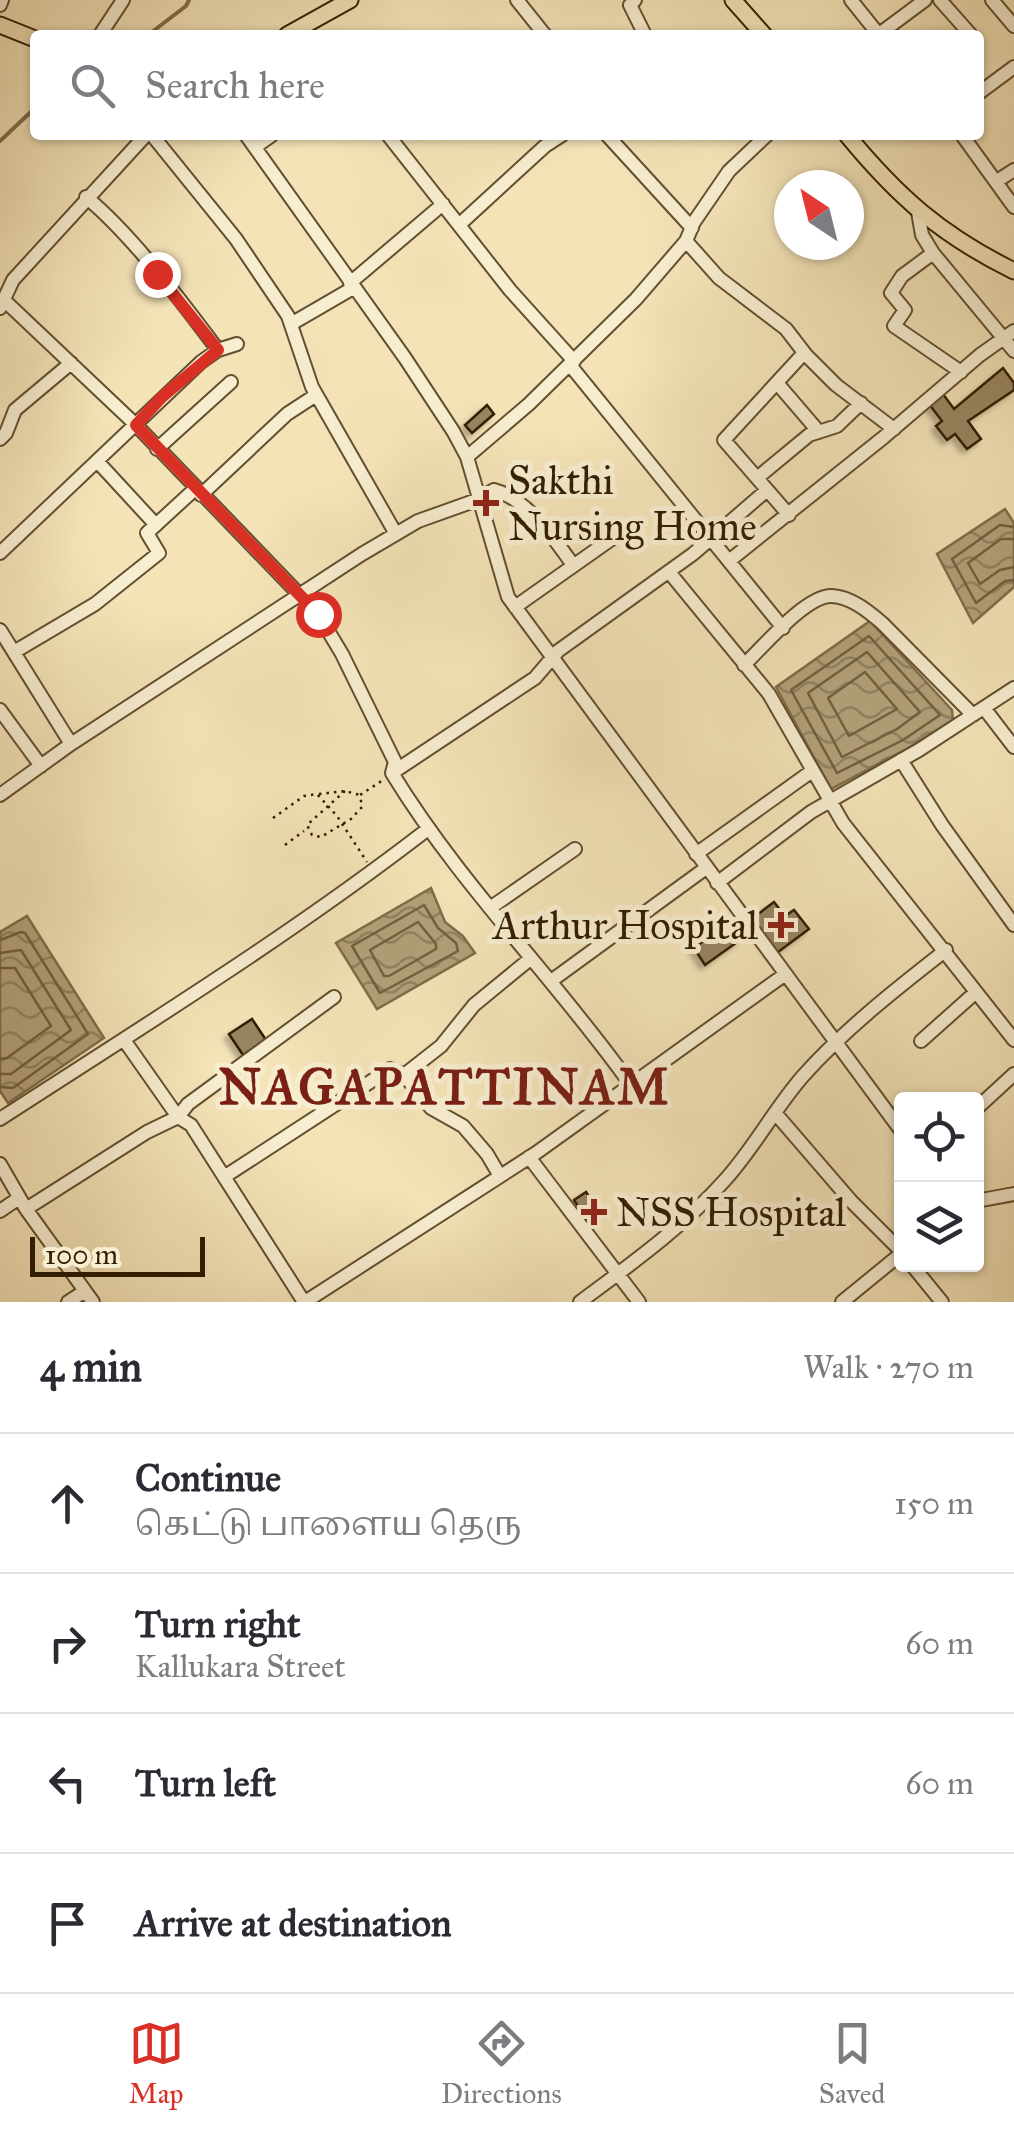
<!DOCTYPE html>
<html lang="en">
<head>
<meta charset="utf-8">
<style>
  body { margin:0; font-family:"IM FELL Great Primer","Noto Serif Tamil",serif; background:#f2f2f3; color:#2b2b33 }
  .controls { position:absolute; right:30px; bottom:30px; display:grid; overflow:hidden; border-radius:10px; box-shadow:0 2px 8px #0004 }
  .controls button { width:90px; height:90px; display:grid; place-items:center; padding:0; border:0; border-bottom:2px solid #e1e1e2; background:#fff; color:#2b2b33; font:50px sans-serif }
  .compass { position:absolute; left:774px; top:170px; width:90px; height:90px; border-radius:50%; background:#fff; box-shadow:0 2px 8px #0004; rotate:325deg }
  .scale { position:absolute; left:30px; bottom:25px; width:175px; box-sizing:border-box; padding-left:10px; border:5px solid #331e02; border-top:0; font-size:28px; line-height:35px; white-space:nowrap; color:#331e02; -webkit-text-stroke:8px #f7edd0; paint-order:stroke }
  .stop { position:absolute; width:30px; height:30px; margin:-22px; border:8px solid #d93025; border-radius:50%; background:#fff }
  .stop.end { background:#d93025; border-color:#fff; box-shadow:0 2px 10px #0008 }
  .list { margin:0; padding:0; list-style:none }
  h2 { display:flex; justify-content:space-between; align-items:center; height:130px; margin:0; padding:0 40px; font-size:42px }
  h2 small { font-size:32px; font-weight:400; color:#7c7c81 }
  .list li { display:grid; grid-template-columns:65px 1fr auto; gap:30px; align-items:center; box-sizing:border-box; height:140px; padding:0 40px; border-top:2px solid #e1e1e2 }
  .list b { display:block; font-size:38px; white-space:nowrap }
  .list p { margin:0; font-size:32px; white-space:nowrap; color:#7c7c81 }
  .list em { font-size:32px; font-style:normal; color:#7c7c81 }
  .icon { flex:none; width:55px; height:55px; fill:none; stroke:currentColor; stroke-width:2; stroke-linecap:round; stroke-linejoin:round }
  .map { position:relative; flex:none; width:1014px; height:1302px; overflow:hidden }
  .search { position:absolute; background:#fff; box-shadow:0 2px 8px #0004; left:30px; right:30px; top:30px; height:110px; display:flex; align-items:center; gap:25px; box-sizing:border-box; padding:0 35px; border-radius:10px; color:#7c7c81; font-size:38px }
  .sheet { height:690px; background:#fff }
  nav { display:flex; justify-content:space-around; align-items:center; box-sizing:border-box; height:140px; border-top:2px solid #e1e1e2; background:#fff; font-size:28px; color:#7c7c81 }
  nav a { display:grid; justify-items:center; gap:5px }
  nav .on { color:#d93025 }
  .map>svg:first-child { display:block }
  .water { fill:url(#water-waves); stroke:#7f6c49; stroke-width:2.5 }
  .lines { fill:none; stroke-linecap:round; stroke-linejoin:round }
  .shore { stroke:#725f3e; stroke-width:2.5 }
  .stream { stroke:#7f6c49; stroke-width:4 }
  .building { fill:#978460; stroke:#331e02; stroke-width:2.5; filter:url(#shadow) }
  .minor-casing { stroke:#634f2f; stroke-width:16 }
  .major-casing { stroke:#331e02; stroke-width:19 }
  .path { stroke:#331e02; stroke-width:2.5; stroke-dasharray:2.5 5; stroke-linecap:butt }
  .minor { stroke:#f7edd0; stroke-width:12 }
  .major { stroke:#f3e3b7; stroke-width:15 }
  .route { stroke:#d93025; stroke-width:12 }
  .poi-dot { fill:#8f2418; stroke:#f7edd0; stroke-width:4 }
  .labels { text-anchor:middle; stroke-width:10; stroke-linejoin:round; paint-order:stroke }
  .poi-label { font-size:40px; fill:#331e02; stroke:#f7edd0; text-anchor:start }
  .district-label { font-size:50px; font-weight:bold; letter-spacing:2.5px; fill:#7a1f14; stroke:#f7edd0 }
</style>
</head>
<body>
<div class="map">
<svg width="1014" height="1302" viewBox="0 0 1014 1302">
  <defs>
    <pattern id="water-waves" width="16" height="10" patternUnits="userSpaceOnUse" patternTransform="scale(2.5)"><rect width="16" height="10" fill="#b2a079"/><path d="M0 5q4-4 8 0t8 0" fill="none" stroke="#918261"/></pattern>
    <filter id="shadow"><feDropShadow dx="-4.5" dy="4.5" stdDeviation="2.5" flood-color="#0004"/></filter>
  </defs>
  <rect width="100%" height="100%" fill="#f3e3b7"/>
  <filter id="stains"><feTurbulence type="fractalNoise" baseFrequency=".002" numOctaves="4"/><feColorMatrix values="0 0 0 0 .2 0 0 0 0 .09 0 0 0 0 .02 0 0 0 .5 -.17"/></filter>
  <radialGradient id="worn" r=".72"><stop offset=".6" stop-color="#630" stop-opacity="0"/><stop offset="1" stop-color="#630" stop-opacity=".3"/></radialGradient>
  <path class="water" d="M 1005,509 L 1014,523 L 1014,587 L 973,623 L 937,554 Z
    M 870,621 L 952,710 L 953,720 L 908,748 L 831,789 L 776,687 Z
    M 431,888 L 445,922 L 463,936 L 475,953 L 377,1009 L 336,943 Z
    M 27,916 L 104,1038 L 8,1103 L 0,1091 L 0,932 Z"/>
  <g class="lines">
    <path class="shore" d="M 1014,527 L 1000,525 L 952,559 L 976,603 L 1005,581 L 1014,580
      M 1014,539 L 1001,539 L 968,563 L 980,584 L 1000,570 L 1014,567
      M 869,636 L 940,715 L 903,740 L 837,773 L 791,690 Z
      M 867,652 L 920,712 L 897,729 L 842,757 L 808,693 Z
      M 865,672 L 897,709 L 849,736 L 828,698 Z
      M 424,905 L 438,928 L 456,943 L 458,951 L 380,993 L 352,946 Z
      M 418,922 L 436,944 L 436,949 L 389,976 L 384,976 L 370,950 Z
      M 0,940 L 21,932 L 25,933 L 88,1034 L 13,1088 L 0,1087
      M 0,953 L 21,950 L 71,1030 L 11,1074 L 0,1074
      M 0,968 L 15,968 L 51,1026 L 7,1058 L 0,1059"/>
    <path class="stream" d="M 148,35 L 186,6 L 189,0
      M 0,141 L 35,108"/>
  </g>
  <path class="building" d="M 1003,368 L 1014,383 L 1014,390 L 968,421 L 981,439 L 967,449 L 955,434 L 947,440 L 936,426 L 942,421 L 929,404 L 943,394 L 954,409 Z
    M 487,405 L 494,414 L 472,433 L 465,425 Z
    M 774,902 L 785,916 L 794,910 L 809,929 L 774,955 L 749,921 Z
    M 728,923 L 740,940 L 705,965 L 694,948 Z
    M 252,1019 L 266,1040 L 243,1055 L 229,1034 Z
    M 586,1192 L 601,1215 L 589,1223 L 574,1200 Z"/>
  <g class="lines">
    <g class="minor-casing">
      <path id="minor" d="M 517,0 L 545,35
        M 635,0 L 630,5 L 645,35
        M 851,0 L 879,35
        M 940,0 L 971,35
        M 992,0 L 1014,26
        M 0,5 L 2,0
        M 100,35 L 123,0
        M 878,35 L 925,0
        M 979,93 L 1014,67
        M 152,135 L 236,239 L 288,316 L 312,387 L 396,534
        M 246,135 L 405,358 L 453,431 L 467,457 L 508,597 L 902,1132
        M 388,135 L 510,290 L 574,361
        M 607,135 L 692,228
        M 962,135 L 1014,207
        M 255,147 L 272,135
        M 997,181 L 1014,170
        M 86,197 C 132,235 182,302 218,350
        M 918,212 L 922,235 L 933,253 L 1014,351
        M 460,224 L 545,146 L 562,135
        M 686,241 L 719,278 L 786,329 L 806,355 L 836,385 L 894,429
        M 933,253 L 902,276 L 891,293 L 905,310 L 894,326 L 961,372
        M 350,283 L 443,204
        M 4,300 L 136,425 L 318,614 L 342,654 L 395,762 L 392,773 C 461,886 555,978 631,1085
        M 0,308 L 13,280 L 146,135
        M 291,324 L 353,288
        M 570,365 L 783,628
        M 777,383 L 819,432
        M 0,439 L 6,433 L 15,410 L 71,363
        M 157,449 L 231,382
        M 467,457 L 529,404 L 636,299 L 686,241 L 694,222 L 729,171 L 767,135
        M 97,461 L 156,525
        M 757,478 L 809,435 L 837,426 L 861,403
        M 201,495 L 287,414 L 316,395
        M 789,515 L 724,440 L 804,353
        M 0,553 L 201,362 L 218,350 L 237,344
        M 729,561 L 884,437 L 980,355 L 1014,331
        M 669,572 L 769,694 L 843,823 L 1014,1040
        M 515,607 L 627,528
        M 0,630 L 71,744
        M 14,652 L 95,604 L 159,553 L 147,533 L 195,489
        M 744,665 C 763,647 806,595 832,596 C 851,597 868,611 882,623 L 973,715
        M 984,708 L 1014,747
        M 0,710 L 41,766
        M 901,760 L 942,825 L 1014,925
        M 392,773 L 535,678 L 558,651 L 693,554 L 767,490
        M 0,795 L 71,744 L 362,554 L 418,521 L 477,500 L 494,490 C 527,499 554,538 573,565
        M 696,854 L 812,771
        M 717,883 L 811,812 L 919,750 L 1014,688
        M 490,908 L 575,849
        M 551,981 L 706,868
        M 124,1040 L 178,1117 L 188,1104 L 334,997
        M 921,1041 L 976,992
        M 404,1075 L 441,1046 L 474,1005 L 530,959
        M 976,1109 L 1014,1074
        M 776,1114 L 851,1201 L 902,1252
        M 0,1119 C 145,1025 291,935 428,829
        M 529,1157 L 639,1302
        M 0,1164 L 26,1209 L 93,1302
        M 224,1177 L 390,1069 L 404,1075 L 431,1108 L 463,1126 L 487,1154 L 500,1176
        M 976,1201 L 1014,1194
        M 26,1209 L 147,1132 L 178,1117 L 191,1125 L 304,1302
        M 0,1211 L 19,1198
        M 911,1264 L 942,1302
        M 68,1302 L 85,1291
        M 305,1302 L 536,1153 L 784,975
        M 580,1302 C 631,1264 683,1227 725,1180 C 754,1148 775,1108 803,1076 C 845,1029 896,989 946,950
        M 842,1302 L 902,1253"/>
    </g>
    <g class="major-casing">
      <path id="major" d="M 733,0 L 764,35
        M 0,25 L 35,39
        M 287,35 L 350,0
        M 847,135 C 898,197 941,235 1014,271"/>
    </g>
    <path class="path" d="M 345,791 L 307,825 L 312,835 L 321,837 L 351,819 L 362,807 L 360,795 L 383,780
      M 319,794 L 345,791 L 360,795
      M 273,818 L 304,796 L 317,794 L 337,816 L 367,862
      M 285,845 L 304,831"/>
    <use href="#minor" class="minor"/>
    <use href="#major" class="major"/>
  </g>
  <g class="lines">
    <path class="route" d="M 157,274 L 218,350 L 162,397 L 136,425 L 318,614"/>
  </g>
  <g class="poi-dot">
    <path d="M481 488h10v10h10v10h-10v10h-10v-10h-10v-10h10z"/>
    <path d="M776 910h10v10h10v10h-10v10h-10v-10h-10v-10h10z"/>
    <path d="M589 1197h10v10h10v10h-10v10h-10v-10h-10v-10h10z"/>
  </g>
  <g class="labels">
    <g class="poi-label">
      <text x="508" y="494">Sakthi<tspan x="508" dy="46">Nursing Home</tspan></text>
      <text x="758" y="939" text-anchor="end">Arthur Hospital</text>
      <text x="616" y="1226">NSS Hospital</text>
    </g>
    <g class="district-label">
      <text x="445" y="1104">NAGAPATTINAM</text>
    </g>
  </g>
  <rect width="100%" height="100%" filter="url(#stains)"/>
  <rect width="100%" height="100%" fill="url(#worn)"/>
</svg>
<div class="controls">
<button><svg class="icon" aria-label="locate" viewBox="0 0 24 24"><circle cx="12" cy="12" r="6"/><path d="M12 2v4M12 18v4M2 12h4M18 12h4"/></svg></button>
<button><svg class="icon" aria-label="layers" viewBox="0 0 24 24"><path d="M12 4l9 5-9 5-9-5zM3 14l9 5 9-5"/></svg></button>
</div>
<svg class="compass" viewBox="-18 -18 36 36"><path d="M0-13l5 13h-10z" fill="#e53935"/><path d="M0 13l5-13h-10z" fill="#7c7c81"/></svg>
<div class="scale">100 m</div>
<div class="stop" style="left:318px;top:614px"></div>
<div class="stop end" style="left:157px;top:274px"></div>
<div class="search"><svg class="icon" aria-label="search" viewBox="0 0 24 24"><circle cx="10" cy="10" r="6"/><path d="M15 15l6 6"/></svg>Search here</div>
</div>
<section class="sheet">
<h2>4 min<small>Walk · 270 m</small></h2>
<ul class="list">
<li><svg class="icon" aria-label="ahead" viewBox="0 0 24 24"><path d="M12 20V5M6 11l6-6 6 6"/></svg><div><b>Continue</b><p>கெட்டு பாளைய தெரு</p></div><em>150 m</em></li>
<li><svg class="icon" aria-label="right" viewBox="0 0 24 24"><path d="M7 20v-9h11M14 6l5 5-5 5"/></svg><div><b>Turn right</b><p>Kallukara Street</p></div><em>60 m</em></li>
<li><svg class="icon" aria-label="left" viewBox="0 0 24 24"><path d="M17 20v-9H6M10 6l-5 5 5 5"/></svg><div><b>Turn left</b></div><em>60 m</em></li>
<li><svg class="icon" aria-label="arrive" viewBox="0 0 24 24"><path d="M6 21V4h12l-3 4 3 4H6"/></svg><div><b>Arrive at destination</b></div></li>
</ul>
</section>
<nav>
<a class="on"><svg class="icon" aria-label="map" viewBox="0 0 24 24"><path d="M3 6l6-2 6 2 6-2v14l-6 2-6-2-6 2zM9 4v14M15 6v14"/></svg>Map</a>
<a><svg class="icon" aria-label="directions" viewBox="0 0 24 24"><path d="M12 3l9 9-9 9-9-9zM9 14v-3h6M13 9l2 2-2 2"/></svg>Directions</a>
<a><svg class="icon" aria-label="saved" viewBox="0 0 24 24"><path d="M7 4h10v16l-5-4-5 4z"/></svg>Saved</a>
</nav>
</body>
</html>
